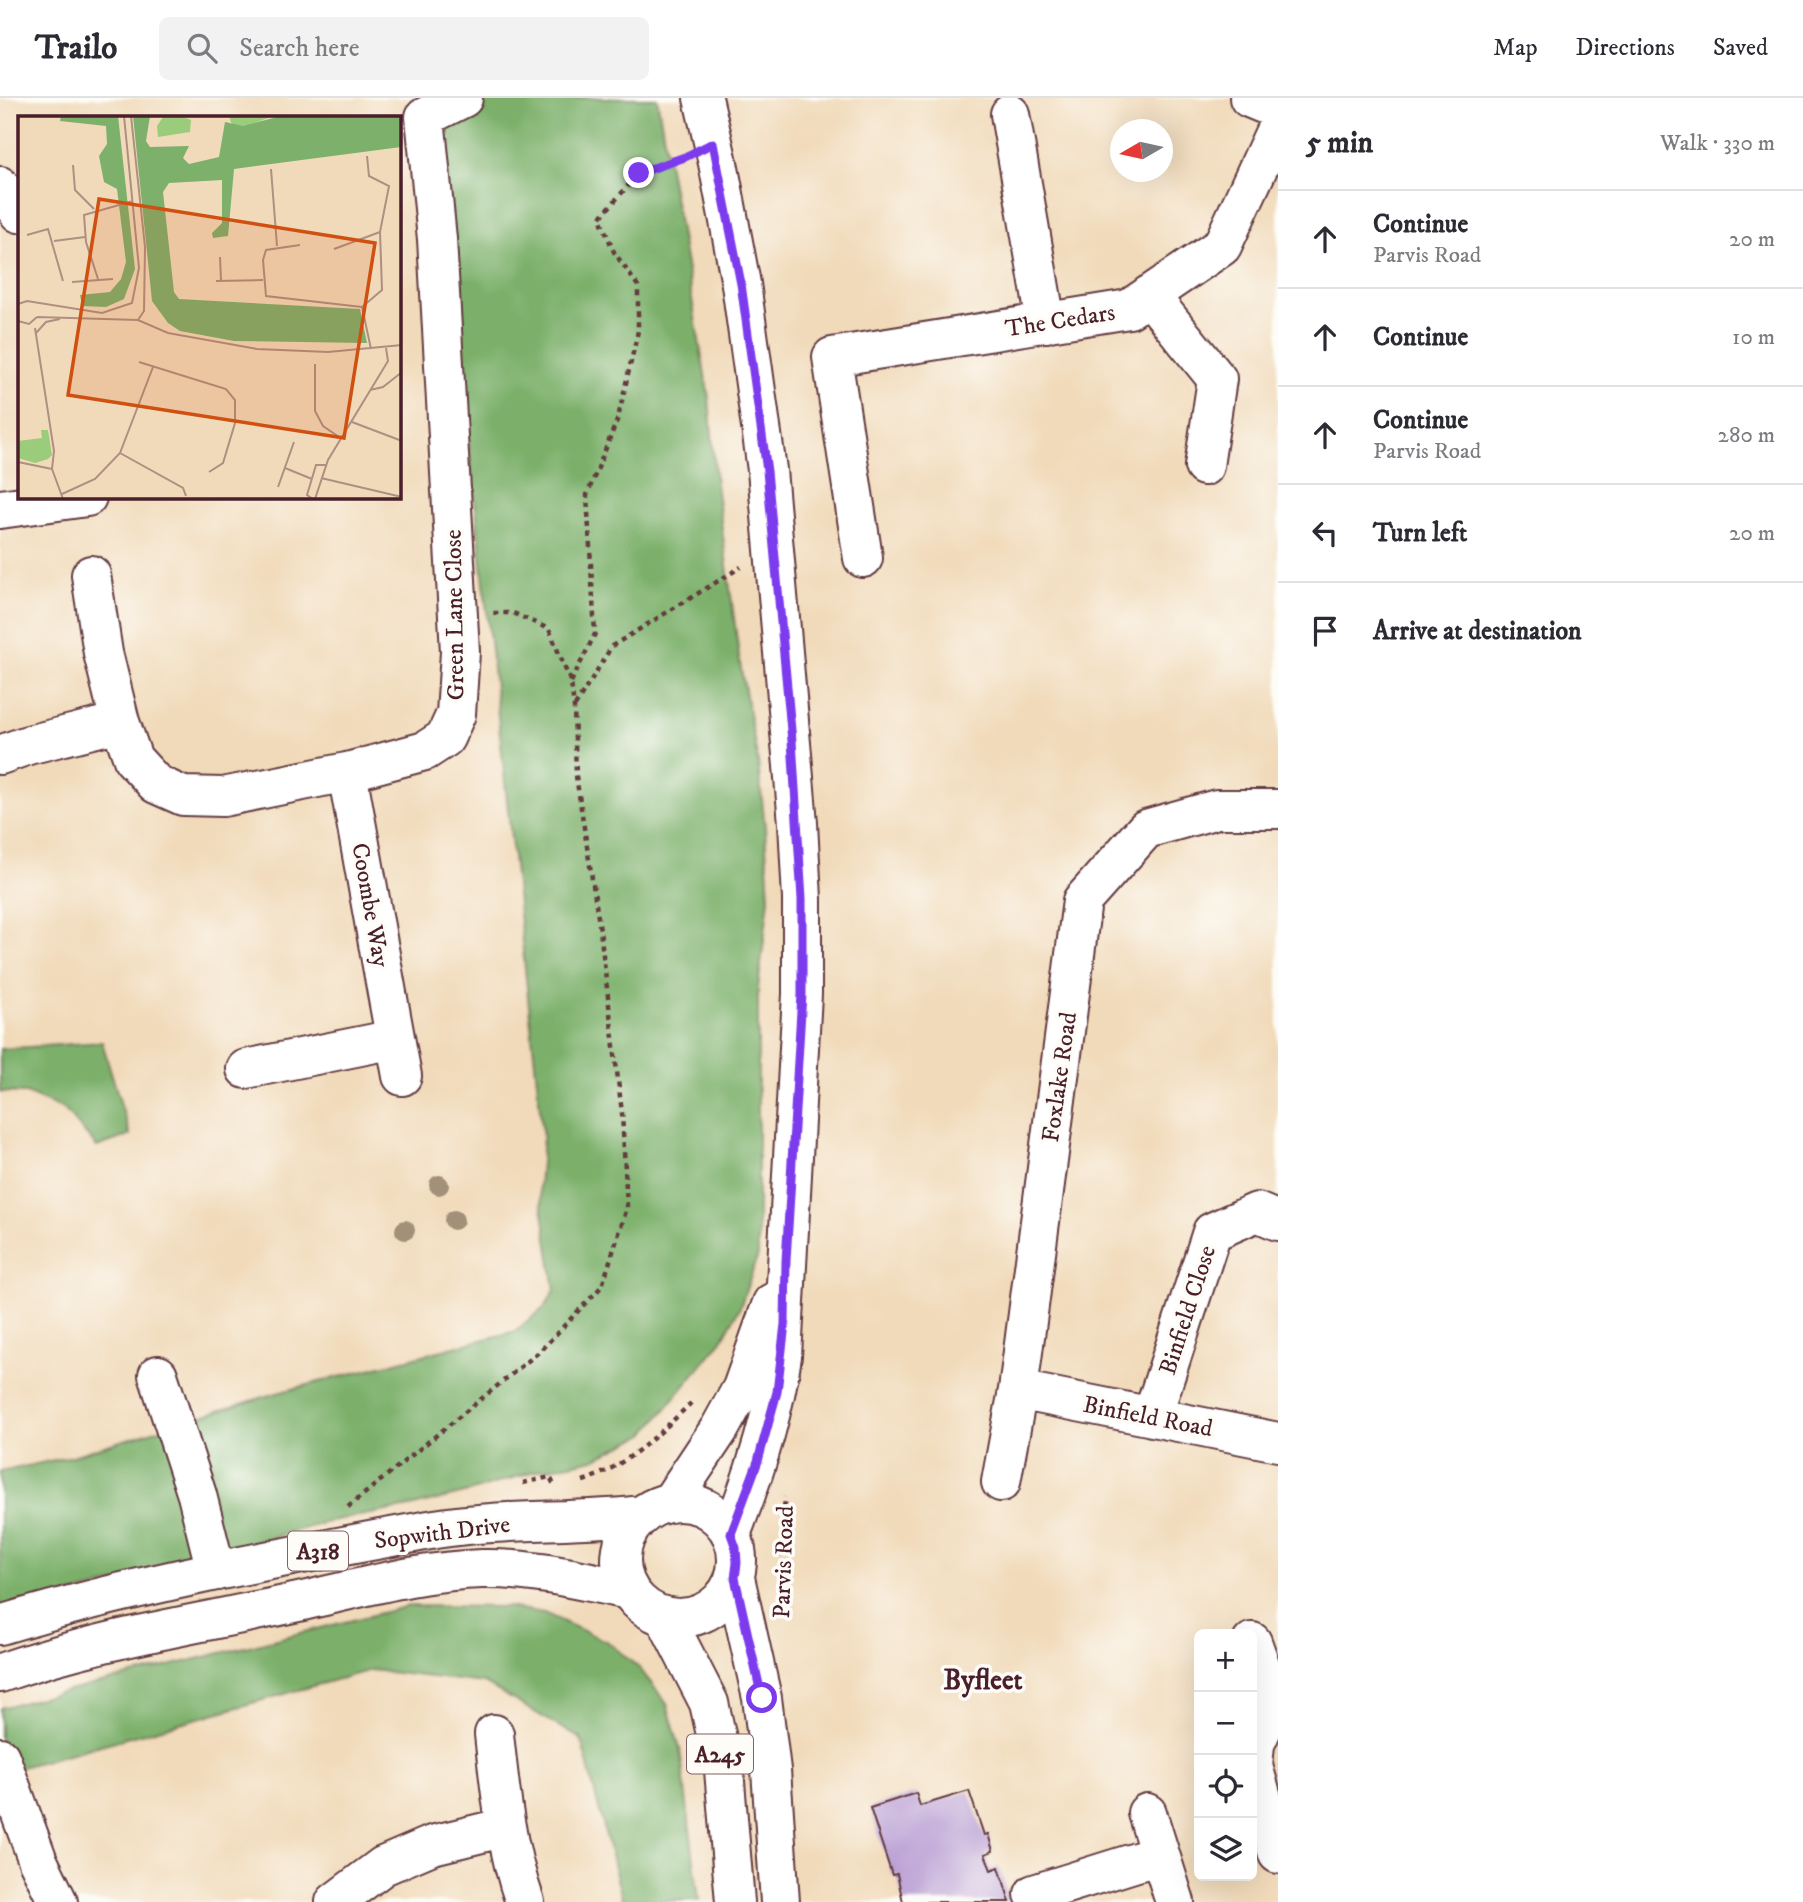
<!DOCTYPE html>
<html lang="en">
<head>
<meta charset="utf-8">
<style>
  body { margin:0; font-family:"IM FELL DW Pica",serif; background:#f2f2f3; color:#2b2b33 }
  .controls { position:absolute; right:21px; bottom:21px; display:grid; overflow:hidden; border-radius:10px; box-shadow:0 7px 28px #0002 }
  .controls button { width:63px; height:63px; display:grid; place-items:center; padding:0; border:0; border-bottom:2px solid #e1e1e2; background:#fff; color:#2b2b33; font:35px sans-serif }
  .compass { position:absolute; left:1110px; top:21px; width:63px; height:63px; border-radius:50%; background:#fff; box-shadow:0 7px 28px #0002; rotate:261deg }
  .stop { position:absolute; width:21px; height:21px; margin:-16px; border:5px solid #7c3aed; border-radius:50%; background:#fff }
  .stop.end { background:#7c3aed; border-color:#fff; box-shadow:0 2px 7px #0008 }
  .list { margin:0; padding:0; list-style:none }
  h2 { display:flex; justify-content:space-between; align-items:center; height:91px; margin:0; padding:0 28px; font-size:30px }
  h2 small { font-size:23px; font-weight:400; color:#7c7c81 }
  .list li { display:grid; grid-template-columns:46px 1fr auto; gap:21px; align-items:center; box-sizing:border-box; height:98px; padding:0 28px; border-top:2px solid #e1e1e2 }
  .list b { display:block; font-size:26px; white-space:nowrap }
  .list p { margin:0; font-size:23px; white-space:nowrap; color:#7c7c81 }
  .list em { font-size:23px; font-style:normal; color:#7c7c81 }
  .icon { flex:none; width:38px; height:38px; fill:none; stroke:currentColor; stroke-width:2; stroke-linecap:round; stroke-linejoin:round }
  .map { position:relative; flex:none; width:1278px; height:1804px; overflow:hidden }
  header { display:flex; align-items:center; gap:42px; box-sizing:border-box; height:98px; padding:0 35px; background:#fff; border-bottom:2px solid #e1e1e2 }
  header strong { font-size:33px }
  nav { display:flex; gap:38px; margin-inline-start:auto; font-size:24px }
  .search { width:490px; height:63px; background:#f2f2f3; display:flex; align-items:center; gap:18px; box-sizing:border-box; padding:0 24px; border-radius:10px; color:#7c7c81; font-size:26px }
  main { display:flex }
  aside { flex:1; background:#fff }
  .map>svg:first-child { display:block }
  .forest { fill:#7cb06b; stroke:#63684b; stroke-width:2 }
  .building { fill:#b79bd3 }
  .lines { fill:none; stroke-linecap:round; stroke-linejoin:round }
  .minor-casing { stroke:#633b40; stroke-width:42 }
  .major-casing { stroke:#633b40; stroke-width:42 }
  .path { stroke:#633b40; stroke-width:4.5; stroke-dasharray:5 5; stroke-linecap:butt }
  .minor { stroke:#fff; stroke-width:38 }
  .major { stroke:#fff; stroke-width:38 }
  .tree { fill:#a29079 }
  .route { stroke:#7c3aed; stroke-width:9 }
  .labels { text-anchor:middle; stroke-width:7; stroke-linejoin:round; paint-order:stroke }
  .shield { fill:#fdfcf7; stroke:#806168; stroke-width:2 }
  .shield-label { font-size:23px; font-weight:bold; fill:#4a1f2b }
  .street-label { font-size:24px; fill:#4a1f2b; stroke:#fdfcf7 }
  .quarter-label { font-size:28px; font-weight:bold; fill:#4a1f2b; stroke:#fdfcf7 }
  .inset-road { fill:none; stroke:#ae8f81; stroke-width:2 }
  .view { fill:#d05011; fill-opacity:0.15; stroke:#d05011; stroke-width:3.5 }
  .inset-edge { fill:none; stroke:#4a1f2b; stroke-width:3.5 }
</style>
</head>
<body>
<header>
<strong>Trailo</strong>
<div class="search"><svg class="icon" aria-label="search" viewBox="0 0 24 24"><circle cx="10" cy="10" r="6"/><path d="M15 15l6 6"/></svg>Search here</div>
<nav><a>Map</a><a>Directions</a><a>Saved</a></nav>
</header>
<main>
<div class="map">
<svg width="1278" height="1804" viewBox="0 0 1278 1804">
  <rect width="100%" height="100%" fill="#fdfcf7"/>
  <filter id="ink" filterUnits="userSpaceOnUse"><feTurbulence type="fractalNoise" baseFrequency=".0143" numOctaves="2"/><feDisplacementMap in="SourceGraphic" scale="14" xChannelSelector="R" yChannelSelector="G"/><feConvolveMatrix kernelMatrix="1 2 1 2 8 2 1 2 1" color-interpolation-filters="sRGB"/></filter>
  <filter id="wash" filterUnits="userSpaceOnUse"><feTurbulence type="fractalNoise" baseFrequency=".00686" numOctaves="4" result="noise"/><feDisplacementMap in="SourceGraphic" scale="28" xChannelSelector="R" yChannelSelector="G"/><feGaussianBlur stdDeviation="1.57" result="paint"/><feColorMatrix in="noise" values="0 0 0 0 0 0 0 0 0 0 0 0 0 0 0 0 0 1.4 0 .05"/><feComposite in="paint" operator="in"/></filter>
  <g filter="url(#wash)">
    <rect width="100%" height="100%" fill="#f1daba"/>
    <path class="forest" d="M 491,0 L 657,0 L 709,300 L 716,386 L 740,565 L 758,664 L 765,730 L 769,801 L 758,891 L 758,1157 L 740,1209 L 722,1242 L 645,1336 L 594,1361 L 535,1373 L 472,1393 L 410,1409 L 335,1422 L 247,1446 L 187,1467 L 0,1514 L 0,1374 L 72,1358 L 277,1295 L 516,1233 L 544,1210 L 555,1192 L 539,1089 L 543,1040 L 435,27 Z
      M 102,944 L 130,1037 L 97,1049 L 64,1011 L 26,995 L 0,994 L 0,951 Z
      M 409,1508 L 508,1509 L 544,1515 L 608,1544 L 640,1571 L 667,1606 L 680,1651 L 699,1802 L 623,1804 L 581,1641 L 484,1585 L 371,1572 L 0,1675 L 0,1610 Z"/>
    <g id="blocks">
      <path class="building" d="M 969,1693 L 984,1737 L 988,1736 L 993,1753 L 985,1756 L 991,1772 L 999,1769 L 1010,1804 L 903,1804 L 897,1776 L 892,1777 L 870,1710 L 916,1695 L 920,1708 Z"/>
    </g>
  </g>
  <g filter="url(#ink)">
    <use href="#blocks" fill-opacity="0" stroke="#633b40" stroke-width="2"/>
    <g class="lines">
      <g class="minor-casing">
        <path id="minor" d="M 1249,0 L 1278,12
          M 1010,16 L 1046,225
          M 425,19 L 463,0
          M 0,88 L 19,115
          M 1149,197 L 1217,281 L 1204,368
          M 0,411 L 87,399
          M 863,460 L 832,259 L 1129,211 L 1222,148 L 1278,27
          M 91,477 L 103,555 L 120,624 L 133,661 L 156,686 L 183,698 L 223,699 L 347,674 L 425,653 L 445,640 L 456,616 L 460,554 L 437,141 L 425,19
          M 0,657 L 28,647 L 120,624
          M 347,674 L 402,978
          M 246,971 L 395,941
          M 158,1277 L 197,1397 L 216,1473
          M 1018,1292 L 1278,1344
          M 1152,1319 L 1212,1134 L 1257,1114 L 1278,1123
          M 1001,1384 L 1018,1292 L 1082,803 L 1146,731 L 1217,711 L 1278,711
          M 1252,1544 L 1272,1600 L 1267,1620 L 1255,1646 L 1253,1668 L 1278,1756
          M 494,1636 C 500,1693 506,1750 525,1804
          M 0,1659 L 38,1763 L 58,1804
          M 1147,1715 L 1175,1804
          M 1034,1796 L 1159,1757
          M 335,1804 L 383,1768 L 432,1747 L 506,1729"/>
      </g>
      <g class="major-casing">
        <path id="major" d="M 703,0 L 718,65 L 741,186 L 767,372 L 798,725 L 802,801 L 802,896 L 782,1258 C 773,1320 754,1378 731,1436
          M621 1462a58 58 0 1 1 116 0a58 58 0 1 1-116 0Z
          M 670,1405 L 720,1330 L 742,1290 L 772,1205
          M 735,1480 L 762,1600 L 771,1672 L 780,1804
          M 665,1519 L 709,1605 L 724,1672 L 735,1804
          M 0,1527 C 142,1484 289,1458 435,1431 C 503,1420 573,1425 642,1417
          M 0,1575 C 94,1542 192,1527 289,1506 C 355,1492 415,1473 482,1471 C 533,1470 580,1482 629,1492"/>
      </g>
      <path class="path" d="M 571,584 L 595,536 L 587,397 L 618,320 L 638,233 L 638,188 L 614,154 L 600,120 L 639,75 L 681,60
        M 575,608 L 612,548 L 741,469
        M 583,1383 C 627,1368 658,1337 691,1305
        M 523,1385 L 550,1379 L 554,1387
        M 348,1409 L 539,1254 L 602,1188 L 627,1110 L 622,1015 L 600,832 L 576,678 L 574,609 L 571,585 L 549,531 L 513,515 L 493,515
        M 781,1509 L 781,1455 L 785,1399"/>
      <use href="#minor" class="minor"/>
      <use href="#major" class="major"/>
    </g>
    <g class="tree">
      <circle cx="439" cy="1087" r="10"/>
      <circle cx="454" cy="1122" r="10"/>
      <circle cx="405" cy="1132" r="10"/>
    </g>
  </g>
  <g class="lines" filter="url(#ink)">
    <path class="route" d="M 639,75 L 685,59 L 713,45 L 741,186 L 767,373 L 792,643 L 802,801 L 802,896 L 786,1163 L 785,1226 L 777,1294 L 758,1363 L 731,1436 L 736,1450 L 737,1465 L 735,1480 L 762,1600"/>
  </g>
  <g class="labels">
    <g class="shield">
      <rect x="288" y="1433.5" width="60" height="39" rx="5"/>
      <rect x="687" y="1636.5" width="66" height="39" rx="5"/>
    </g>
    <g class="shield-label">
      <text x="318" y="1461">A318</text>
      <text x="720" y="1664">A245</text>
    </g>
    <g class="street-label">
      <text transform="translate(1060 222) rotate(-9)" y="8">The Cedars</text>
      <text transform="translate(454 517) rotate(-91)" y="8">Green Lane Close</text>
      <text transform="translate(371 807) rotate(80)" y="8">Coombe Way</text>
      <text transform="translate(1059 979) rotate(-82)" y="8">Foxlake Road</text>
      <text transform="translate(1187 1212) rotate(-72)" y="8">Binfield Close</text>
      <text transform="translate(1148 1318) rotate(11)" y="8">Binfield Road</text>
      <text transform="translate(442 1434) rotate(-7)" y="8">Sopwith Drive</text>
      <text transform="translate(783 1464) rotate(-88)" y="8">Parvis Road</text>
    </g>
    <g class="quarter-label">
      <text x="983" y="1591">Byfleet</text>
    </g>
  </g>
  <g transform="translate(18 18)">
    <rect width="383" height="383" fill="#f1daba"/>
    <path d="M 163,0 L 173,4 L 172,16 L 140,21 L 139,10 L 145,1 ZM 211,0 L 255,0 L 216,15 ZM 23,314 L 30,314 L 34,339 L 30,343 L 17,347 L 0,342 L 0,325 L 24,322 Z" fill="#9bcc7b"/>
    <path d="M 43,0 L 100,0 L 117,153 L 106,183 L 88,191 L 64,190 L 62,179 L 92,176 L 103,163 L 108,146 L 99,73 L 86,66 L 81,40 L 89,28 L 88,10 L 42,5 ZM 115,0 L 132,0 L 128,25 L 132,31 L 171,30 L 165,42 L 171,48 L 201,41 L 207,6 L 225,10 L 263,0 L 383,0 L 383,31 L 216,53 L 210,120 L 195,122 L 194,117 L 204,107 L 204,64 L 151,67 L 145,76 L 156,176 L 161,183 L 342,193 L 349,227 L 216,225 L 162,215 L 150,207 L 134,185 Z" fill="#7cb06b"/>
    <path class="inset-road" d="M 113,0 L 127,131 L 126,195 L 120,204M 55,49 L 57,74 L 76,93M 253,53 L 259,130M 9,119 L 30,113 L 45,165M 36,125 L 67,121M 282,129 L 248,134 L 245,144 L 248,180 L 344,191M 316,133 L 362,116M 202,141 L 203,165M 80,163 L 68,126 L 66,99 L 115,85M 198,165 L 245,164M 54,166 L 95,163M 0,188 L 9,185 L 84,197 L 114,187 L 121,152 L 106,0M 344,191 L 364,174 L 362,116 L 371,70 L 351,60 L 349,40M 344,191 L 353,233M 19,201 L 120,204 L 150,217 L 239,233 L 310,236 L 384,229M 0,205 L 11,208 L 19,201M 17,212 L 36,335 L 34,353M 18,217 L 28,206 L 42,203M 121,246 L 208,273 L 217,284 L 217,307 L 205,347 L 191,356M 297,248 L 297,295 L 305,310 L 324,323M 352,274 L 365,271 L 384,256M 334,306 L 384,325M 102,337 L 165,372 L 168,380M 0,346 L 34,353M 267,352 L 294,363M 34,353 L 45,383M 303,362 L 384,381M 260,371 L 276,326M 44,378 L 77,363 L 102,337 L 135,251M 295,383 L 289,379 L 298,349 L 308,349M 297,383 L 310,344 L 370,245 L 368,232"/>
    <path class="view" d="M 81,83 L 357,127 L 326,322 L 50,279 Z"/>
    <rect width="383" height="383" class="inset-edge"/>
  </g>
</svg>
<div class="controls">
<button>+</button>
<button>−</button>
<button><svg class="icon" aria-label="locate" viewBox="0 0 24 24"><circle cx="12" cy="12" r="6"/><path d="M12 2v4M12 18v4M2 12h4M18 12h4"/></svg></button>
<button><svg class="icon" aria-label="layers" viewBox="0 0 24 24"><path d="M12 4l9 5-9 5-9-5zM3 14l9 5 9-5"/></svg></button>
</div>
<svg class="compass" viewBox="-18 -18 36 36"><path d="M0-13l5 13h-10z" fill="#e53935"/><path d="M0 13l5-13h-10z" fill="#7c7c81"/></svg>
<div class="stop" style="left:762px;top:1600px"></div>
<div class="stop end" style="left:639px;top:75px"></div>
</div>
<aside>
<h2>5 min<small>Walk · 330 m</small></h2>
<ul class="list">
<li><svg class="icon" aria-label="ahead" viewBox="0 0 24 24"><path d="M12 20V5M6 11l6-6 6 6"/></svg><div><b>Continue</b><p>Parvis Road</p></div><em>20 m</em></li>
<li><svg class="icon" aria-label="ahead" viewBox="0 0 24 24"><path d="M12 20V5M6 11l6-6 6 6"/></svg><div><b>Continue</b></div><em>10 m</em></li>
<li><svg class="icon" aria-label="ahead" viewBox="0 0 24 24"><path d="M12 20V5M6 11l6-6 6 6"/></svg><div><b>Continue</b><p>Parvis Road</p></div><em>280 m</em></li>
<li><svg class="icon" aria-label="left" viewBox="0 0 24 24"><path d="M17 20v-9H6M10 6l-5 5 5 5"/></svg><div><b>Turn left</b></div><em>20 m</em></li>
<li><svg class="icon" aria-label="arrive" viewBox="0 0 24 24"><path d="M6 21V4h12l-3 4 3 4H6"/></svg><div><b>Arrive at destination</b></div></li>
</ul>
</aside>
</main>
</body>
</html>
